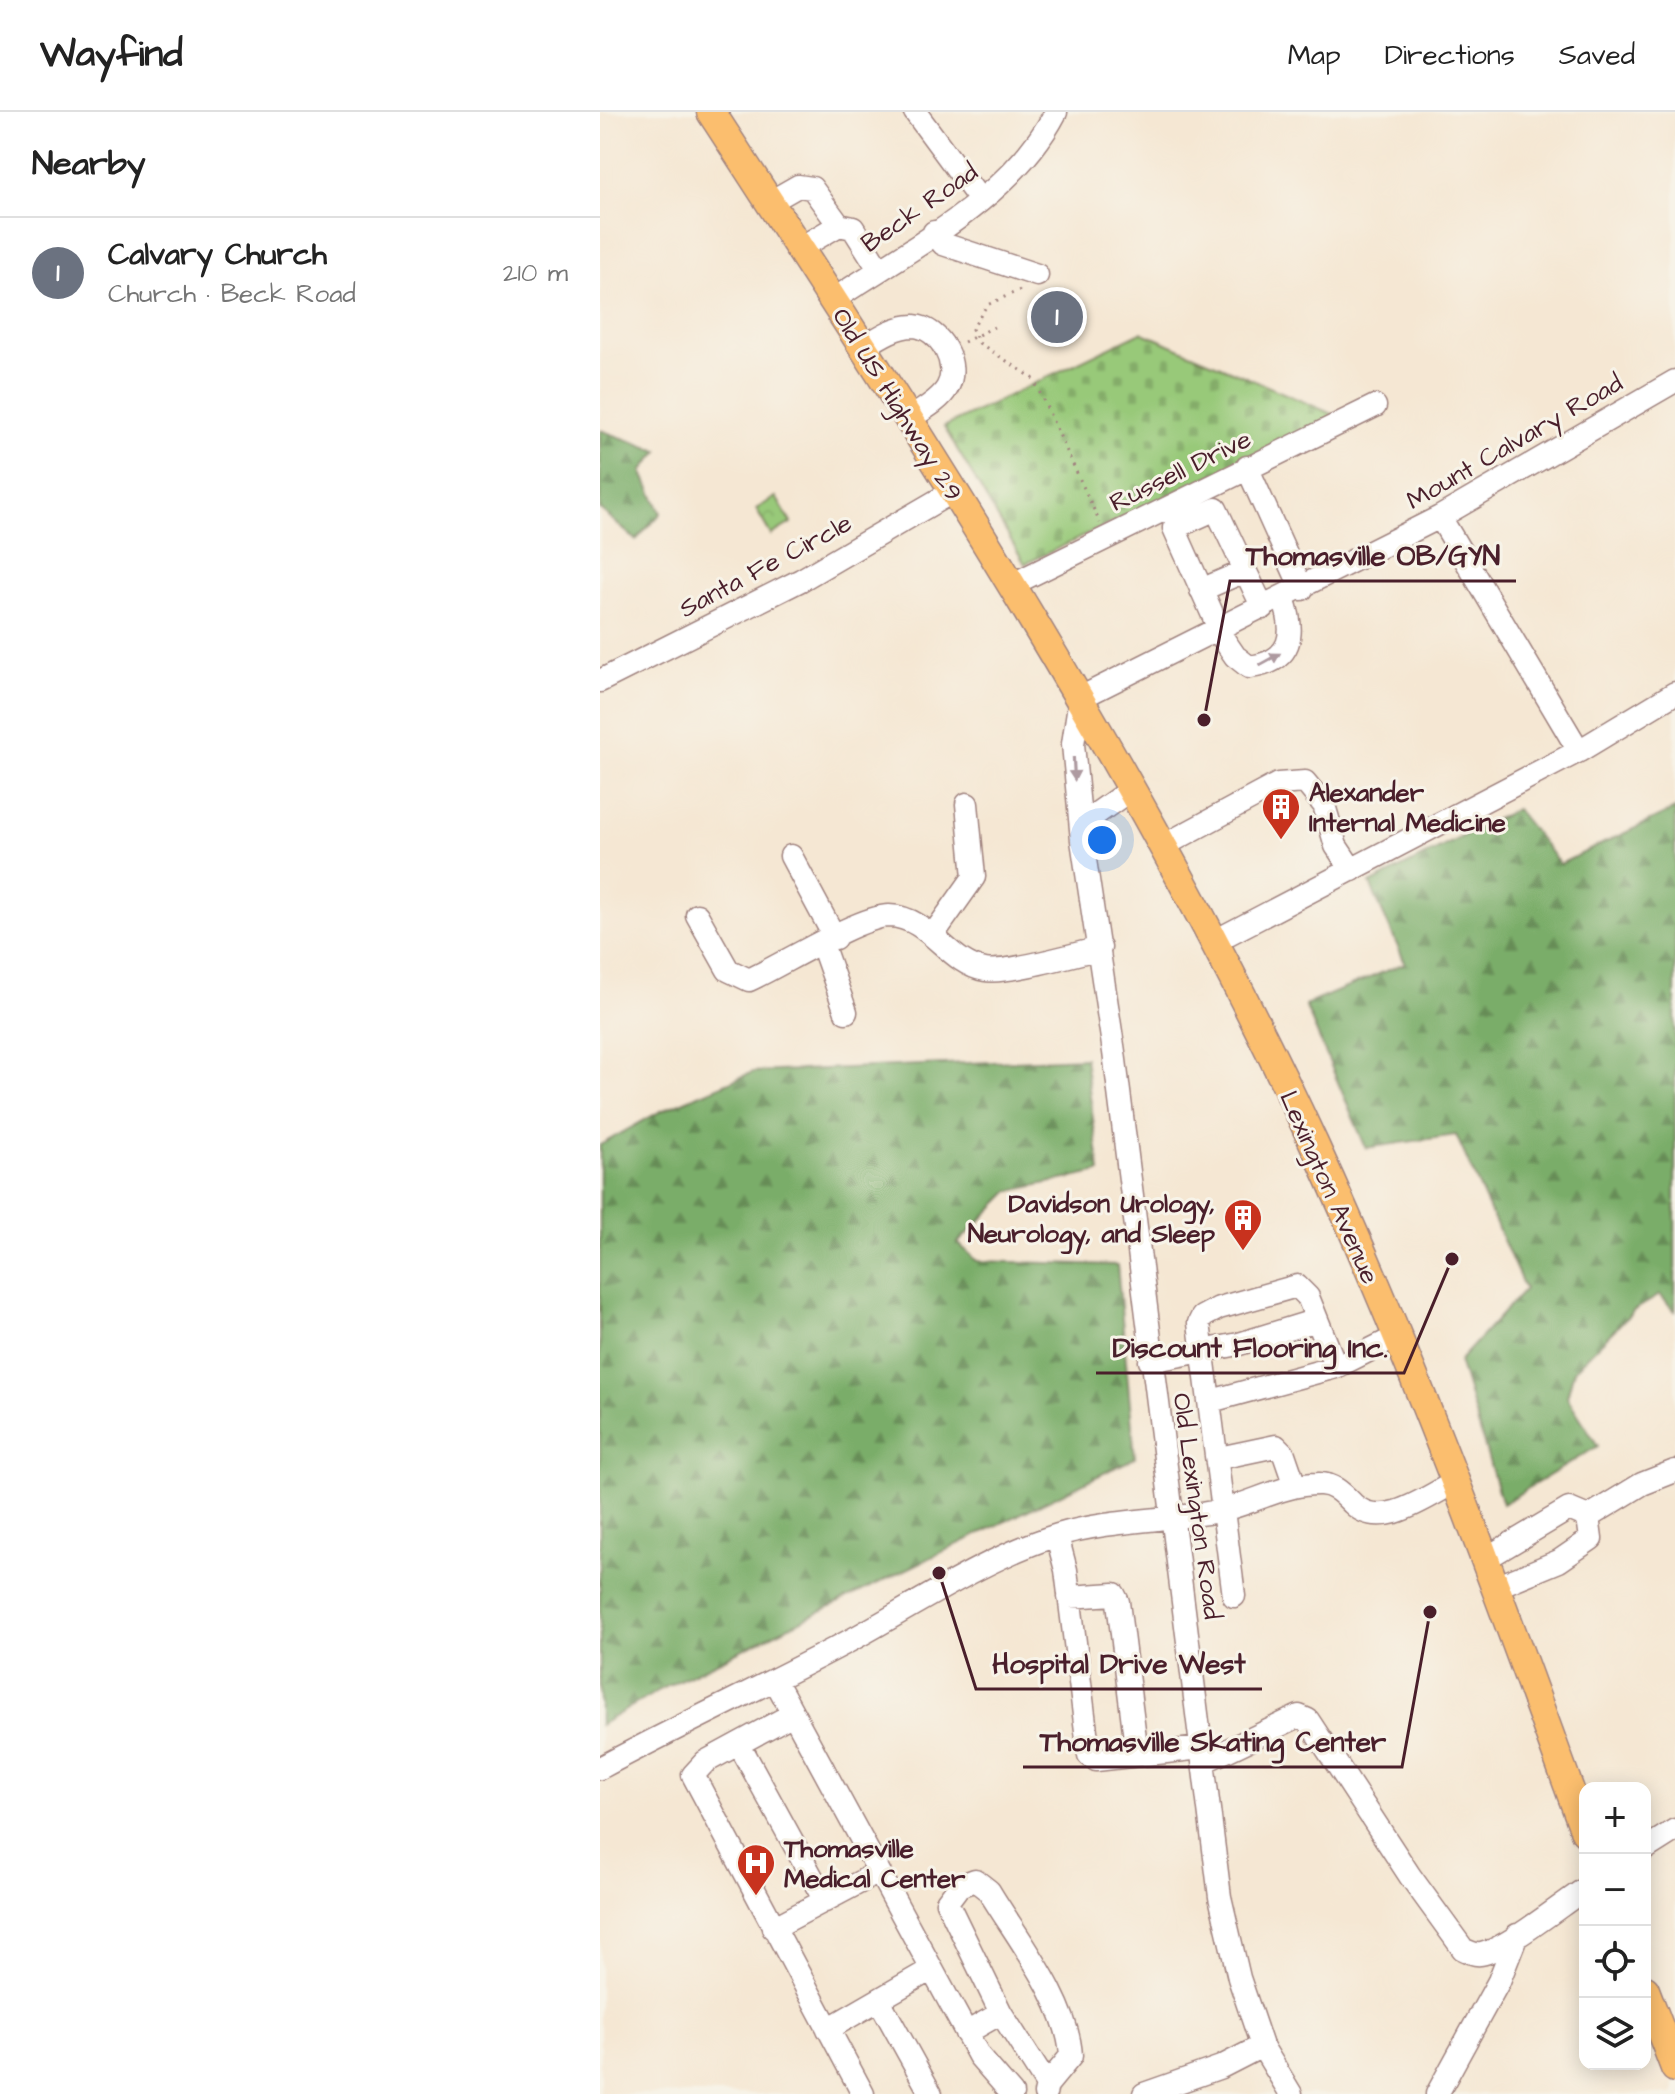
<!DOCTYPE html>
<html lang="en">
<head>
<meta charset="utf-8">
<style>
  body { margin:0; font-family:"Architects Daughter",sans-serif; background:#f2f2f2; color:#222 }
  .controls { position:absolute; right:24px; bottom:24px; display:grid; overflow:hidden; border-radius:16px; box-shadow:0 4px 20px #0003 }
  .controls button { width:72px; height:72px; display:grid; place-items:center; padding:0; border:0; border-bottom:2px solid #e0e0e0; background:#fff; color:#222; font:40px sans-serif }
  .you { position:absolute; left:502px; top:728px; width:28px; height:28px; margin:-20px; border:6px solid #fff; border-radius:50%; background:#1a73e8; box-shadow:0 0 0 12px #1a73e833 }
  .badge { display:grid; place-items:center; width:52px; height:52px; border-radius:50%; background:#c8321e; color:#fff; font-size:26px; font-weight:700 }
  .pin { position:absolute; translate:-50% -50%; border:4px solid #fff; box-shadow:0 2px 8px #0006 }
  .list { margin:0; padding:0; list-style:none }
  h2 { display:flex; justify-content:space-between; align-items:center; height:104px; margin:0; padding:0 32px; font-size:34px }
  h2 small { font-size:26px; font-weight:400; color:#767676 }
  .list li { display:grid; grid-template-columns:52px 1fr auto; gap:24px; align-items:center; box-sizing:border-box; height:112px; padding:0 32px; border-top:2px solid #e0e0e0 }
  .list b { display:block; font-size:30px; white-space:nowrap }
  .list p { margin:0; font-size:26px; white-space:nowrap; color:#767676 }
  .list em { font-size:26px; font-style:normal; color:#767676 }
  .icon { flex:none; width:44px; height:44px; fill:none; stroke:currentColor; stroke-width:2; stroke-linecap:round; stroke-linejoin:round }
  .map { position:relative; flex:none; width:1075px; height:1982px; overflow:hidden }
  header { display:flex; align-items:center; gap:48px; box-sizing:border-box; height:112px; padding:0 40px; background:#fff; border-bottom:2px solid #e0e0e0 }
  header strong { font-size:38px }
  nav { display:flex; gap:44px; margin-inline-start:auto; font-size:28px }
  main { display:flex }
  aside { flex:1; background:#fff }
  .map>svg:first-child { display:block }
  .forest { fill:url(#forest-firs); stroke:#62664a; stroke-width:2 }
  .cemetery { fill:url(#cemetery-stones); stroke:#717452; stroke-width:2 }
  .park { fill:url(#park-crowns); stroke:#717452; stroke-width:2 }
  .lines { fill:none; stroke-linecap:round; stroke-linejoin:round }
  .minor-casing { stroke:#a0837f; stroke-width:25 }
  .major-casing { stroke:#a0837f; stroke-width:31 }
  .path { stroke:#a0837f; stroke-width:3; stroke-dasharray:2 6; stroke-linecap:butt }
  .minor { stroke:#fff; stroke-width:22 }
  .major { stroke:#fbbe6e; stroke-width:28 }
  .oneway { fill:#ae9aa0 }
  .labels { text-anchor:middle; stroke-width:6; stroke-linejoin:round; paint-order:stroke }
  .street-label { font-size:26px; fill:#4a1f2b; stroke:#f7f3e8 }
  .poi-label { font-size:26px; font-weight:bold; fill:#4a1f2b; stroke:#f7f3e8; text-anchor:start }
  .leader { fill:none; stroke:#4a1f2b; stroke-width:3 }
  .callout-dot { fill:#4a1f2b; stroke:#f7f3e8; stroke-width:3 }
  .callout-label { font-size:28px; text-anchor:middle; font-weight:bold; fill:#4a1f2b; stroke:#f7f3e8; stroke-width:6; stroke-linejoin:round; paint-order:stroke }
</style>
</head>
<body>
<header>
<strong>Wayfind</strong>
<nav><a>Map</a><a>Directions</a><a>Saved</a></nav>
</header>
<main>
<aside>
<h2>Nearby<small></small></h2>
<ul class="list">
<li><span class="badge" style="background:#6b7280">1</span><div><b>Calvary Church</b><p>Church · Beck Road</p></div><em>210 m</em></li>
</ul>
</aside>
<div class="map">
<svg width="1075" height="1982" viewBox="0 0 1075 1982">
  <defs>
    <pattern id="forest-firs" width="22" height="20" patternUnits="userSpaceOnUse" patternTransform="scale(2)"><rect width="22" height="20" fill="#7aad69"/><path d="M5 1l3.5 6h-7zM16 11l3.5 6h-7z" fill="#668c57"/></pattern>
    <pattern id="cemetery-stones" width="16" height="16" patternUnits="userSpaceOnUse" patternTransform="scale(2)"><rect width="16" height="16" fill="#98c979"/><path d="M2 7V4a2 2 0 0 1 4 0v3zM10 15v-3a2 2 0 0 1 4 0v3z" fill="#84ac69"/></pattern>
    <pattern id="park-crowns" width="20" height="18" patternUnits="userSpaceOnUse" patternTransform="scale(2)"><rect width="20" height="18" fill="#98c979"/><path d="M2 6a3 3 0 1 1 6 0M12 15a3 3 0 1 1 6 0" fill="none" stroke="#84ac69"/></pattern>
  </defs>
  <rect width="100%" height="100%" fill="#f7f3e8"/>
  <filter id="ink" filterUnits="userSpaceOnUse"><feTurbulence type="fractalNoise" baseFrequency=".0125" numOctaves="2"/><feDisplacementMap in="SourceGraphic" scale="16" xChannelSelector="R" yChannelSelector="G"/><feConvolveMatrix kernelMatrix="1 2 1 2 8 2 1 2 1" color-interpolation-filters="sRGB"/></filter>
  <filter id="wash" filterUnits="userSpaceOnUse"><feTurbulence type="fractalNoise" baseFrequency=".006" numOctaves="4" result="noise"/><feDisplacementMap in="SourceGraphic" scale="32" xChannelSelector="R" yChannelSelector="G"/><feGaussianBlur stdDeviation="1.8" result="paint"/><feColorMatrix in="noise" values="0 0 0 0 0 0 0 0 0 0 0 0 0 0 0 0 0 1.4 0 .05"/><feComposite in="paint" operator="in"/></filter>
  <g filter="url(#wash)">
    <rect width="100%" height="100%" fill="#f5e7d3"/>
    <path class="forest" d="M 0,318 L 59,339 L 42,359 L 61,401 L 36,428 L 0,397 Z
      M 916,697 L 960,752 L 1075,697 L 1075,1199 L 1060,1183 L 1033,1199 L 974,1258 L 967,1285 L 998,1334 L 902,1392 L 859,1249 L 925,1177 L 856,1023 L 766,1036 L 705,893 L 805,851 L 770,772 Z
      M 485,946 L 500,1060 L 410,1079 L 358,1131 L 377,1149 L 517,1153 L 535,1346 L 63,1576 L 0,1613 L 0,1033 L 61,999 L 153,960 Z"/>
    <path class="cemetery" d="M 541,220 L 737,304 L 425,452 L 344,315 Z"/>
    <path class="park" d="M 176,385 L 191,411 L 171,423 L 156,397 Z"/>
  </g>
  <g filter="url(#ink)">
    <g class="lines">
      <g class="minor-casing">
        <path id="minor" d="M 315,0 L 380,88
          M 170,90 L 198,74 L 212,76 L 239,113
          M 334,120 L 343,132 L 437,163
          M 200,136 L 239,113 L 253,116 L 279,157
          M 233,188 C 312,135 411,87 456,0
          M 262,236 C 278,226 295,214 314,214 C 340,216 361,253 347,276 C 339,290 320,299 308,308
          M 647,355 L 702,477
          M 840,405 L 979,639
          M 411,473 L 775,294
          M 601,478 L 645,459
          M 663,496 L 616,397 L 574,416 L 624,528 L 635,544 L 649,555 C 693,550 696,521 683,486
          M 0,569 L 201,468 L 352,380
          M 530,678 L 496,702 L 482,728 L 514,940 L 620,1785 L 639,1866 L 662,1934 L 691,1982
          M 482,728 L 473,632 L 480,586 L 840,405 L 1075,269
          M 561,735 L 678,672 L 705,670 L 724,693 L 736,734 L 752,758
          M 191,744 L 235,826
          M 97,803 L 128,858 L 149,868 C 180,854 260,804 289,804 C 330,805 347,851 385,858 C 406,862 475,842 500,836
          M 333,823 L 374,765 L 367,692
          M 613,830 L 979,639 L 1075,581
          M 222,832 L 246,900
          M 550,1249 L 639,1232 L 717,1208
          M 611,1289 L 736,1255 L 796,1225
          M 619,1346 L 676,1334 L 684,1342 L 695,1374
          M 988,1405 L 1042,1372 L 1075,1359
          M 457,1424 L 466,1458 L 489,1643 L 496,1648 L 601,1636
          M 885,1447 L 969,1397 L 988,1405 L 991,1427 L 959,1449 L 896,1475
          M 634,1484 L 599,1211 L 602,1205 L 619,1196 L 697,1174 L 708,1185 L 736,1255
          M 469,1485 L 514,1482 L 518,1490 L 537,1643
          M 175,1568 L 379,1944 L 412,1982
          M 193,1602 L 105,1650 L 93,1663 L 263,1982
          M 139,1632 L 225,1789
          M 603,1650 L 699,1604 L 708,1608 L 810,1764 L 863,1837 C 869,1840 875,1843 881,1842 C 905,1838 962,1792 985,1777
          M 0,1656 C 84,1611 169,1572 253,1527 C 315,1493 391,1443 458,1423 C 509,1408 562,1409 613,1400 C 649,1394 681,1372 718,1372 C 733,1371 743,1382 753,1392 C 782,1420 828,1384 857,1369
          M 1045,1737 L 1075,1718
          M 173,1816 L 279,1760
          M 279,1888 L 331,1982
          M 228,1917 L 330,1858
          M 366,1921 L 401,1901
          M 445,1982 L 447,1973 L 471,1944 C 468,1889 417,1826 389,1779 L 375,1768 L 359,1774 L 347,1790 L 401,1901 L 447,1973
          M 544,1982 L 621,1955 L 662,1934
          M 837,1982 L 899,1869 L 917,1823"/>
      </g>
      <g class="major-casing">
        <path id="major" d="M 111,0 C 328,334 547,670 714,1032 C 817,1256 901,1488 985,1720
          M 1045,1878 L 1075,1956"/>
      </g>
      <path class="path" d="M 420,178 L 387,193 L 372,217 L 379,231 L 433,266 L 500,411
        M 364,230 L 394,215"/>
      <use href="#minor" class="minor"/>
      <use href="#major" class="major"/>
    </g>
    <defs><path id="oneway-solid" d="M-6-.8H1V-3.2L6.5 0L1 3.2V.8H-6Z" transform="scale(2)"/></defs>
    <g class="oneway">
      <use href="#oneway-solid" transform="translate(670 547) rotate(-29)"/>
      <use href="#oneway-solid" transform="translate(474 657) rotate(87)"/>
    </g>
  </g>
  <defs>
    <g id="building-pin" transform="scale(2)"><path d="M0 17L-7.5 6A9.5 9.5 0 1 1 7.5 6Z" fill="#c8321e" stroke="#f7f3e8"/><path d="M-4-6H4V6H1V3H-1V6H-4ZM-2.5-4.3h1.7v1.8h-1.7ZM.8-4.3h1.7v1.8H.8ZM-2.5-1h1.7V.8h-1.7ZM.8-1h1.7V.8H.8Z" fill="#fff"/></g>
    <g id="hospital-pin" transform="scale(2)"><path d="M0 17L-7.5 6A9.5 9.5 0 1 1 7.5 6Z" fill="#c8321e" stroke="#f7f3e8"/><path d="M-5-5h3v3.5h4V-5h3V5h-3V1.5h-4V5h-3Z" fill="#fff"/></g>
  </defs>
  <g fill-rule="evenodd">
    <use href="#building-pin" x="681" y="695"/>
    <use href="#building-pin" x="643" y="1106"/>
    <use href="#hospital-pin" x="156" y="1751"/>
  </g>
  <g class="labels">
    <g class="street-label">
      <text transform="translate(319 95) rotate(-35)" y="9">Beck Road</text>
      <text transform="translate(298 292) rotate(58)" y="9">Old US Highway 29</text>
      <text transform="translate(914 329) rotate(-30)" y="9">Mount Calvary Road</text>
      <text transform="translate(580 358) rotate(-26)" y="9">Russell Drive</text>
      <text transform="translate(165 453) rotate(-28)" y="9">Santa Fe Circle</text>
      <text transform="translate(730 1075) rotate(66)" y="9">Lexington Avenue</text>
      <text transform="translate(598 1394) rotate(82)" y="9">Old Lexington Road</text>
    </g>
    <g class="poi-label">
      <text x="709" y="689">Alexander<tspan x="709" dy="30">Internal Medicine</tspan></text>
      <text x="615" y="1100" text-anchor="end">Davidson Urology,<tspan x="615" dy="30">Neurology, and Sleep</tspan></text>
      <text x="184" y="1745">Thomasville<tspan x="184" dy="30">Medical Center</tspan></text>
    </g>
  </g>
  <path class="leader" d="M604 608L630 469H916M852 1147L804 1261H496M339 1461L376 1577H662M830 1500L802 1655H423"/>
  <g class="callout-dot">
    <circle cx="604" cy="608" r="8"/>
    <circle cx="852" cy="1147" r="8"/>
    <circle cx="339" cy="1461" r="8"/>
    <circle cx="830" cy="1500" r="8"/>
  </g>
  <g class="callout-label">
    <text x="773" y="453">Thomasville OB/GYN</text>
    <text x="650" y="1245">Discount Flooring Inc.</text>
    <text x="519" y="1561">Hospital Drive West</text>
    <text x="613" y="1639">Thomasville Skating Center</text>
  </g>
</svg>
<div class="controls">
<button>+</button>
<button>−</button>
<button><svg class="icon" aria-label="locate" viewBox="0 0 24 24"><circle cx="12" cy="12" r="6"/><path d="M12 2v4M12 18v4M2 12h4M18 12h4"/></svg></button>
<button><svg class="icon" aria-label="layers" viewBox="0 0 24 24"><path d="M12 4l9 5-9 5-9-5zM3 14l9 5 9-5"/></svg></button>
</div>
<div class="you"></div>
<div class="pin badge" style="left:457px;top:205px;background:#6b7280">1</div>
</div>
</main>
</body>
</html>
